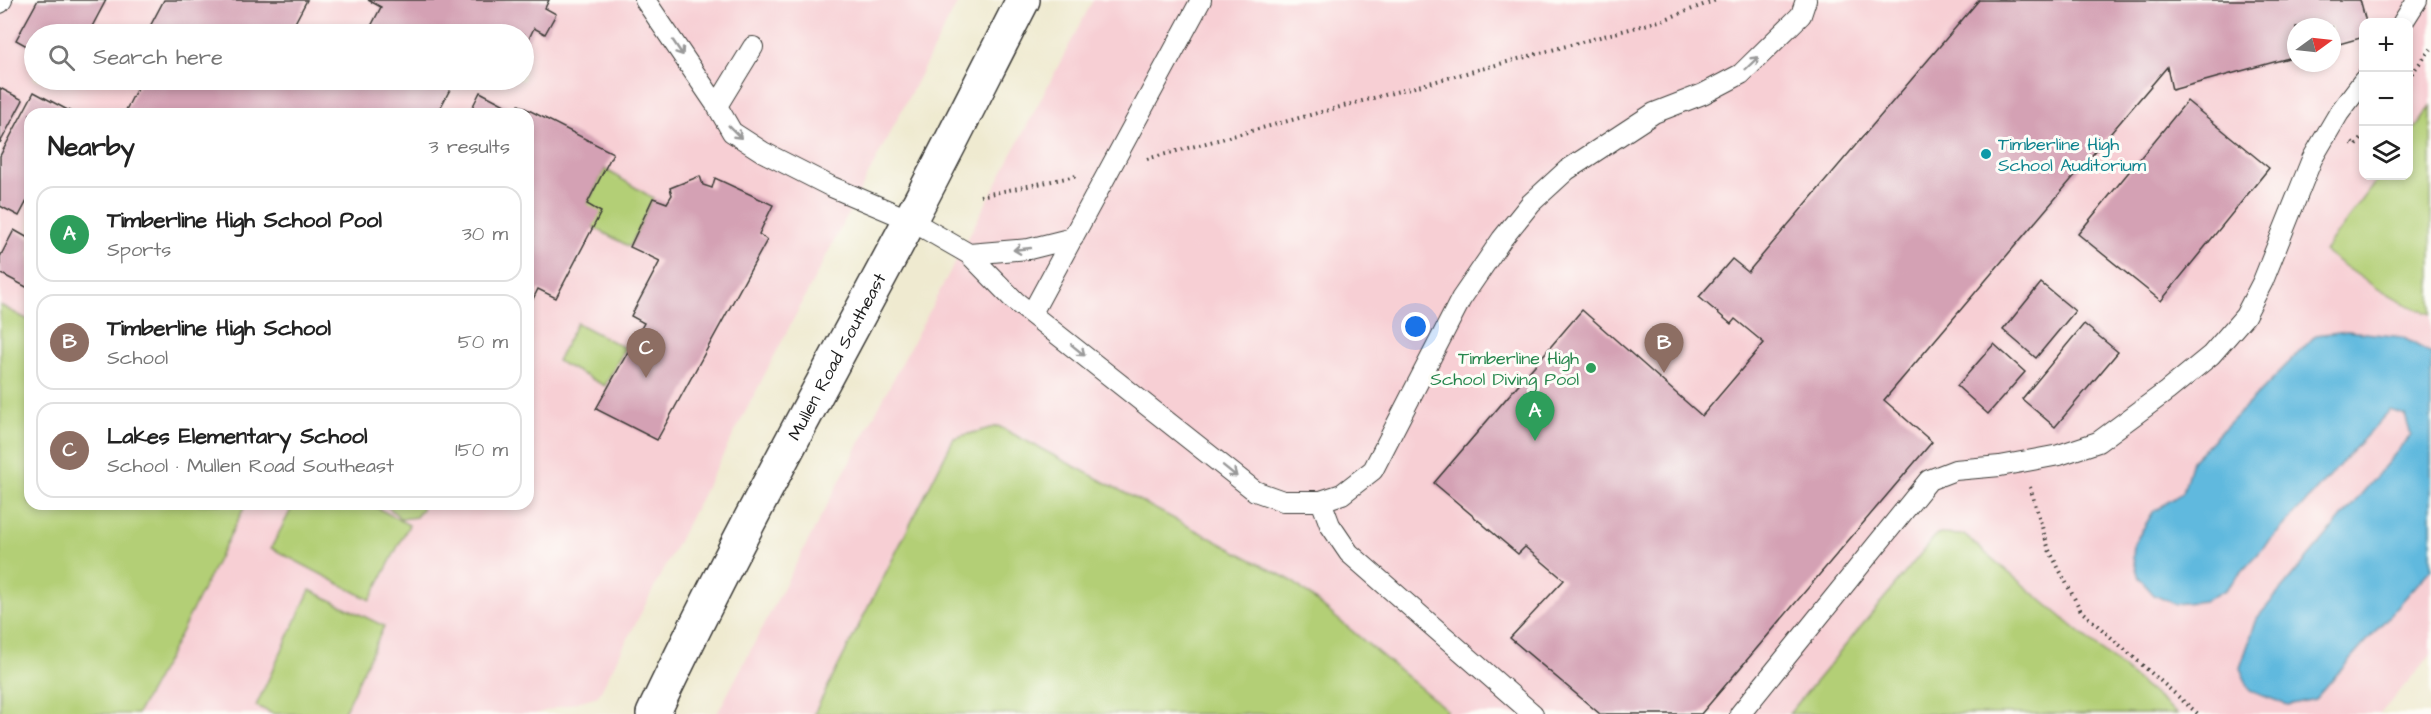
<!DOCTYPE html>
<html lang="en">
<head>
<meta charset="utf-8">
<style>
  body { margin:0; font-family:"Architects Daughter",sans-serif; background:#f2f2f2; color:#222 }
  .controls { position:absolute; right:18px; top:18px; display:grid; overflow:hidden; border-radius:12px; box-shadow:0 3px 9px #0003 }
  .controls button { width:54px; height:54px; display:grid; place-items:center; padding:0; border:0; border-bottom:2px solid #e0e0e0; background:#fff; color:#222; font:30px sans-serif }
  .compass { position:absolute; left:2287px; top:18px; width:54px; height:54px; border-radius:50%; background:#fff; box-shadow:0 3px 9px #0003; rotate:75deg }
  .you { position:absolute; left:1416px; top:327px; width:21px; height:21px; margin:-15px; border:4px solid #fff; border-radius:50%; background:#1a73e8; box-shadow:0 0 0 9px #1a73e833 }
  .badge { display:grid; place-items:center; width:39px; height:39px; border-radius:50%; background:#ea580c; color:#fff; font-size:20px; font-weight:700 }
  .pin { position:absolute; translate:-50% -50px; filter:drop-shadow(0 2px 3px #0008) }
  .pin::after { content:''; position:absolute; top:32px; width:21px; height:18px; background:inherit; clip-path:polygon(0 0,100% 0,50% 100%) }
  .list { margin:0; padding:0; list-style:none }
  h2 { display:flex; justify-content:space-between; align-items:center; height:78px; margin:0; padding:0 24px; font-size:26px }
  h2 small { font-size:20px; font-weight:400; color:#767676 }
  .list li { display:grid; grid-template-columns:39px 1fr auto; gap:18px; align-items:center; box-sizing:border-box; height:96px; margin:0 12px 12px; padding:0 12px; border:2px solid #e0e0e0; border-radius:18px }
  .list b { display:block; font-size:22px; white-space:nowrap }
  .list p { margin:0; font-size:20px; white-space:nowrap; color:#767676 }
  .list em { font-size:20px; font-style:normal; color:#767676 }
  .icon { flex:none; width:33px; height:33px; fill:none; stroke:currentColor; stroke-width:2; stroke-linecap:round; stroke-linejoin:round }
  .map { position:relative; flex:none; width:2431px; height:714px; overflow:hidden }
  .search { position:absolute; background:#fff; box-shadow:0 3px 9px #0003; left:24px; top:24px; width:510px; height:66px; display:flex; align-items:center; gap:15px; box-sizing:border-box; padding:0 21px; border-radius:33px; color:#767676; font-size:22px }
  .panel { position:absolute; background:#fff; box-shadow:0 3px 9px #0003; left:24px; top:108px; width:510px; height:402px; border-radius:18px }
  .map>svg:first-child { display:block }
  .built { fill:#f7cfd4; fill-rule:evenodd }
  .green { fill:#b3cf76; stroke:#687649; stroke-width:1.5 }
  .water { fill:#61b9de; stroke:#3e6a7d; stroke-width:1.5 }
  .building { fill:#d4a1b4 }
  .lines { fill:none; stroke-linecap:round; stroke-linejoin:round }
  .lane-casing { stroke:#3c3b37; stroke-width:22 }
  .secondary-casing { stroke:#3c3b37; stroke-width:36 }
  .path { stroke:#3c3b37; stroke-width:4; stroke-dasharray:1.5 4.5; stroke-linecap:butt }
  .lane { stroke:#fff; stroke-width:20 }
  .secondary { stroke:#fff; stroke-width:33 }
  .oneway { stroke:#999 }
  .culture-dot { fill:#0f9aa8; stroke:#fdfcf7; stroke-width:2 }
  .leisure-dot { fill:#2e9e5b; stroke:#fdfcf7; stroke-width:2 }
  .labels { text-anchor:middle; stroke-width:6; stroke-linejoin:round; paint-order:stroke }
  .culture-label { font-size:18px; fill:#0d838f; stroke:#fdfcf7; text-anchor:start }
  .street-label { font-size:18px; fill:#1c1c1c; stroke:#fdfcf7 }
  .leisure-label { font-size:18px; fill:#27864d; stroke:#fdfcf7; text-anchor:end }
</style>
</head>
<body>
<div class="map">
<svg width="2431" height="714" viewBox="0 0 2431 714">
  <rect width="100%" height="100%" fill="#fdfcf7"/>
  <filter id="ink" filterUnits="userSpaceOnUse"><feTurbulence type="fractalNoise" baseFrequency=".0167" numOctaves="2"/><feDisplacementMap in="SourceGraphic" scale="12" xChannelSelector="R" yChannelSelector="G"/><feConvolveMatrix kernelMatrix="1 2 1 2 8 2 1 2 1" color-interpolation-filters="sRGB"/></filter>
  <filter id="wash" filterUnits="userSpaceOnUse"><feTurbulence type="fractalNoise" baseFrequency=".008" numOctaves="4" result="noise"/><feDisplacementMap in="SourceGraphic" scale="24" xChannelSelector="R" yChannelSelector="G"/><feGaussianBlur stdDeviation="1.35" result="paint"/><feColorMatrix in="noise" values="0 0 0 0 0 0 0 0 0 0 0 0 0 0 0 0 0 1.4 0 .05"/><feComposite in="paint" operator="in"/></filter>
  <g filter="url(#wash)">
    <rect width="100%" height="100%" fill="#efead0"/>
    <path class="built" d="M 0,0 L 959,0 L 598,696 L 535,714 L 0,714 ZM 34,34 L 524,34 L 524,80 L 34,80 ZM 30,114 L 528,114 L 528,504 L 30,504 Z
      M 1093,0 L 2431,0 L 2431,655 L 2380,714 L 717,714 ZM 2364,22 L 2408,22 L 2408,176 L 2364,176 ZM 2296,27 L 2332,27 L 2332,63 L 2296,63 Z"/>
    <path class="green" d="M 2431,106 L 2431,314 C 2392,302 2357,275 2324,251 L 2380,176 L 2408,176 L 2409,136 Z
      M 605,169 L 653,198 L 630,247 L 593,227 L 587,204 Z
      M 0,305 L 30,321 L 30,504 L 246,504 L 168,658 L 137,714 L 0,714 Z
      M 577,323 L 625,348 L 605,386 L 557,361 Z
      M 998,426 L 1292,581 L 1447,710 L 1444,714 L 814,714 L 954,438 Z
      M 294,504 L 370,504 L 409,525 L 370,600 L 271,548 Z
      M 385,504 L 422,504 L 422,509 L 416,517 L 401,519 Z
      M 1937,534 L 1964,535 L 2177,714 L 1789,714 Z
      M 310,590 L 384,626 L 343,714 L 273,714 L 256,706 Z"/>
    <path class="water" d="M 2347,331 L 2402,337 L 2431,353 L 2431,569 L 2315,699 L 2288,705 L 2250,691 L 2240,668 L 2257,618 L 2411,435 L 2405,415 L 2390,410 L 2225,590 L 2205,601 L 2174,604 L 2154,595 L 2139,578 L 2133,558 L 2134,544 L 2153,512 L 2183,492 L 2192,461 L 2316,335 Z"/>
    <g id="blocks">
      <path class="building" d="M 38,0 L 106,0 L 88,34 L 34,34 L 34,50 L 16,40 Z
        M 164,0 L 307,0 L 289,34 L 146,34 Z
        M 368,0 L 549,0 L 545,8 L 556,14 L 545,34 L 534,28 L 524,49 L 524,34 L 367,34 L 381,7 Z
        M 1979,0 L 2360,0 L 2366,22 L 2364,22 L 2364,37 L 2332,46 L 2332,27 L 2296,27 L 2296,56 L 2172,90 L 2167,67 L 1884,400 L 1932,442 L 1701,714 L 1600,714 L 1510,638 L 1564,580 L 1525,547 L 1518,554 L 1434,483 L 1582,310 L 1702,416 L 1764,343 L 1735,319 L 1731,324 L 1699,297 L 1732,259 L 1748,272 Z
        M 141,80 L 455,80 L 437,114 L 124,114 Z
        M 0,88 L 23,100 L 0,143 Z
        M 34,92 L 75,114 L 30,114 L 30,195 L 19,216 L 0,206 L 0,156 Z
        M 480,92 L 516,111 L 519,105 L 613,153 L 587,204 L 601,212 L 556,298 L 538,289 L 528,309 L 528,114 L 469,114 Z
        M 2187,101 L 2269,168 L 2161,301 L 2078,234 Z
        M 700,176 L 703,185 L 712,188 L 715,178 L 773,205 L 759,234 L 767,240 L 657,440 L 596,409 L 644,323 L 631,316 L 660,261 L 630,247 L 653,198 L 667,203 L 672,195 L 670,188 Z
        M 14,230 L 30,239 L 30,289 L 0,273 L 0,257 Z
        M 2041,283 L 2075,311 L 2036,358 L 2003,330 Z
        M 2084,324 L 2118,352 L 2055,427 L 2022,399 Z
        M 1994,344 L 2025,372 L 1988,414 L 1957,386 Z"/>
    </g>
  </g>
  <g filter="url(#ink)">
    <use href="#blocks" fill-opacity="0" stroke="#3c3b37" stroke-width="1.5"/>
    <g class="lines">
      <g class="lane-casing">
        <path id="lane" d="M 645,0 L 717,106
          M 0,3 L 2,0
          M 2403,22 L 2417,0
          M 753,47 L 717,106 L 732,132 L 763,152 L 832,187 L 910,220 L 969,254 L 1015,301 L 1255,491 L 1283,501 L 1321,501 L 1342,494 L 1373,470 L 1461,299 L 1502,239 L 1531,203 L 1567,170 L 1654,113 L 1703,94 L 1741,74 L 1801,15 L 1806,0
          M 969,254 L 1029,249 L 1073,238
          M 1032,313 L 1201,0
          M 1321,501 L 1330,525 L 1349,553 L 1533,714
          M 1740,714 L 1929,480 L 1955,470 L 2000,466 L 2059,455 L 2098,442 L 2167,391 L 2211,355 L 2245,316 L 2263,281 L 2312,159 L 2339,113 L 2364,80"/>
      </g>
      <g class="secondary-casing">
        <g id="secondary">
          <path id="s1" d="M 653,714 C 732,547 822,385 909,222 C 948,149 985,74 1023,0"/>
        </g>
      </g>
      <path class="path" d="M 2408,78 L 2431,49
        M 2352,143 L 2356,146 L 2364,136
        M 1147,159 L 1663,20 L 1716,0
        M 980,196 L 1076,176
        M 2030,487 L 2049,550 L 2081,611 L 2198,714"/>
      <use href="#lane" class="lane"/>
      <use href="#secondary" class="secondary"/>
    </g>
    <defs><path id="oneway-shaft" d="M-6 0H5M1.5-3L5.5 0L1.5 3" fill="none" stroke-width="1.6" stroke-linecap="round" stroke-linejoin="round" transform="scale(1.5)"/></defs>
    <g class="oneway">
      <use href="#oneway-shaft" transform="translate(678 48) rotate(56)"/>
      <use href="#oneway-shaft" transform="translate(1752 63) rotate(-44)"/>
      <use href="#oneway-shaft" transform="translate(735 132) rotate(45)"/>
      <use href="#oneway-shaft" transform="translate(1022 249) rotate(174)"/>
      <use href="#oneway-shaft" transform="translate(1078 350) rotate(39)"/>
      <use href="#oneway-shaft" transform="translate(1230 471) rotate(39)"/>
    </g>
  </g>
  <circle class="culture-dot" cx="1986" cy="154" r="6"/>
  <circle class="leisure-dot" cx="1591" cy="368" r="6"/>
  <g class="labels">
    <g class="culture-label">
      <text x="1998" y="150">Timberline High<tspan x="1998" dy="21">School Auditorium</tspan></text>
    </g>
    <g class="street-label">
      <text dy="6" stroke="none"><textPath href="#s1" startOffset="402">Mullen Road Southeast</textPath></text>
    </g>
    <g class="leisure-label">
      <text x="1579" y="364">Timberline High<tspan x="1579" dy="21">School Diving Pool</tspan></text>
    </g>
  </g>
</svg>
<div class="controls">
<button>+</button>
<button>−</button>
<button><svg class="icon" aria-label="layers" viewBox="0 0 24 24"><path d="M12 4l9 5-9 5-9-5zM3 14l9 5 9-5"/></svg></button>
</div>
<svg class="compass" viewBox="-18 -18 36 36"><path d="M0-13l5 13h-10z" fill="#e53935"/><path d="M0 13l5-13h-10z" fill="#767676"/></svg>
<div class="you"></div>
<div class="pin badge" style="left:1535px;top:441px;background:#2e9e5b">A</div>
<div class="pin badge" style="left:1664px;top:373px;background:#8d6e63">B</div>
<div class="pin badge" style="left:646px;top:378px;background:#8d6e63">C</div>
<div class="search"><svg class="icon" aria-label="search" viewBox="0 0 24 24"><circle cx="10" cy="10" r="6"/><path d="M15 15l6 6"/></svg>Search here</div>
<section class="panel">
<h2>Nearby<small>3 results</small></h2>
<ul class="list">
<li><span class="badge" style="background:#2e9e5b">A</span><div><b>Timberline High School Pool</b><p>Sports</p></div><em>30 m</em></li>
<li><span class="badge" style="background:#8d6e63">B</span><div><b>Timberline High School</b><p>School</p></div><em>50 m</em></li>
<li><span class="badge" style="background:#8d6e63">C</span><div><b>Lakes Elementary School</b><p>School · Mullen Road Southeast</p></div><em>150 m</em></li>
</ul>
</section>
</div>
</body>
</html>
